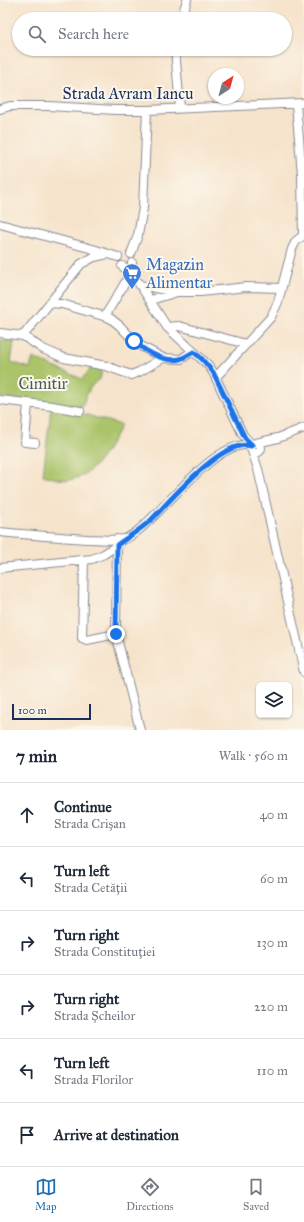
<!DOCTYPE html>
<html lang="en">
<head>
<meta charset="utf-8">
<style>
  body { margin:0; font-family:"IM FELL Great Primer",serif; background:#f6f6f7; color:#1f2937 }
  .controls { position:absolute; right:12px; bottom:12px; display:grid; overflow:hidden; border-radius:6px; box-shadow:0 1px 3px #0004 }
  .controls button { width:36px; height:36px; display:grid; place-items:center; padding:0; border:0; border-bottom:1px solid #e0e1e3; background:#fff; color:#1f2937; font:20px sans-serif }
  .compass { position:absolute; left:208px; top:68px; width:36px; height:36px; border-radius:50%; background:#fff; box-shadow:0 1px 3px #0004; rotate:36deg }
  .scale { position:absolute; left:12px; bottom:10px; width:79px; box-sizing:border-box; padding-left:4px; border:2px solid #1b2f5e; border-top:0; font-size:11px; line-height:14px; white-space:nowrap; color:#1b2f5e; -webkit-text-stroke:3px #fbf7ec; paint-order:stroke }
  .stop { position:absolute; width:12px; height:12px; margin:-9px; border:3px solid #1a73e8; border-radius:50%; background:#fff }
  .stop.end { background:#1a73e8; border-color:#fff; box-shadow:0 1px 4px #0008 }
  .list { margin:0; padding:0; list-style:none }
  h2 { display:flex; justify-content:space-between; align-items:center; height:52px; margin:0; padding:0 16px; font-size:17px }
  h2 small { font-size:13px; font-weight:400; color:#747a83 }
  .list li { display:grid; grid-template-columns:26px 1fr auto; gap:12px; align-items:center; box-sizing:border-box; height:64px; padding:0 16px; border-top:1px solid #e0e1e3 }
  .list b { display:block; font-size:15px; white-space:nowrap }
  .list p { margin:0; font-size:13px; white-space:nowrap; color:#747a83 }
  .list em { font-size:13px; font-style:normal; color:#747a83 }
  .icon { flex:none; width:22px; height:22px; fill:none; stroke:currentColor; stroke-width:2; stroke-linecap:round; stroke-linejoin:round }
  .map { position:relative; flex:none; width:304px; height:730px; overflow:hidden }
  .search { position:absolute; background:#fff; box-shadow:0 1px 3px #0004; left:12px; right:12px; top:12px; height:44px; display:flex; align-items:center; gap:10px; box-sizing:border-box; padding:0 14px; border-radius:22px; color:#747a83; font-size:15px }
  .sheet { height:436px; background:#fff }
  nav { display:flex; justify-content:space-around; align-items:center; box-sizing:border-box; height:56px; border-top:1px solid #e0e1e3; background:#fff; font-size:11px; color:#747a83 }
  nav a { display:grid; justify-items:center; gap:2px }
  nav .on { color:#1f6fb2 }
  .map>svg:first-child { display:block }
  .green { fill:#abc46a; stroke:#637a64 }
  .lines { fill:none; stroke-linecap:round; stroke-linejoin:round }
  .minor-casing { stroke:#888994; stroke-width:10 }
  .minor { stroke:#fff; stroke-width:8 }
  .route { stroke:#1a73e8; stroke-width:5 }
  .labels { text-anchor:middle; stroke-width:4; stroke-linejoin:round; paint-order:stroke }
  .street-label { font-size:16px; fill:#1b2f5e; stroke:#fbf7ec }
  .shop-label { font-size:16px; fill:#366cbe; stroke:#fbf7ec; text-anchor:start }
  .park-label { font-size:16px; fill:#465c62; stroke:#fbf7ec }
</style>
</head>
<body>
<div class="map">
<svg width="304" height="730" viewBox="0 0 304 730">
  <rect width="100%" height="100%" fill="#fbf7ec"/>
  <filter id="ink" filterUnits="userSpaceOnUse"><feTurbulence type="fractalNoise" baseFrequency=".025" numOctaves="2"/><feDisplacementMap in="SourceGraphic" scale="8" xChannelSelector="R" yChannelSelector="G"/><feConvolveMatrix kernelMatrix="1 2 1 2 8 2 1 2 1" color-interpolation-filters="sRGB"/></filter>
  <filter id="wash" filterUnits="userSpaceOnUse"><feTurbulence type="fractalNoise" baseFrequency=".012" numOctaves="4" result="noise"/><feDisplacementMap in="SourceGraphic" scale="16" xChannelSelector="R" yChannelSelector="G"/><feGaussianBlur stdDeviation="0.9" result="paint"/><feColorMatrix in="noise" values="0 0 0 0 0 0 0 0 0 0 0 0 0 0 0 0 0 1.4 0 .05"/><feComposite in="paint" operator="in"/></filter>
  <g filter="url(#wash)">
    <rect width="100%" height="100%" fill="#f6e3cb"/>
    <path class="green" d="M 0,340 L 14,342 L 11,362 L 30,368 L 33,358 L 82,379 L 92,367 L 102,370 L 100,379 C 89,384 85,399 81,409 L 0,397 Z
      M 51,408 L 80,413 L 121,425 C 110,445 94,479 67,480 C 60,480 50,477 43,475 Z"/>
  </g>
  <g filter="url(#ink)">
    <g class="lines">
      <g class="minor-casing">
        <path id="minor" d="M 181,19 L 187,0
          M 175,49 L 180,108
          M 296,104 L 302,174 L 303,235
          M 0,109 L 10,106 L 49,106 L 115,110 L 147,110 L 304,103
          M 0,224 L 93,249 L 118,257
          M 131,254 L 138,235 L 143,208 L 147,110
          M 122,266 L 131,273 L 140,285 L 167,327 L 208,365 L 213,372 L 243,435 L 252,445
          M 140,285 L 176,292
          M 151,300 L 177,292 L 201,292 L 246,287 L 281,288
          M 52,303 L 62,304 L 110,318 L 120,326 L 137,344 L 163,358
          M 105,316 L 131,273 L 132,263
          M 167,327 L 179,326 L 246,344
          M 0,333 L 23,336 L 43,349 L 64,358 L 106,366 L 131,375 L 139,372 L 163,358 L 181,359 L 193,351
          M 23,336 L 81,264 L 94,257 L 108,254
          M 216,377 L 271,317 L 278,302 L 292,249 L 296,241 L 304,235
          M 0,400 L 52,406 L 80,411
          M 28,403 L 25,442 L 35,443
          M251 448a5 5 0 1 1 10 0a5 5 0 1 1-10 0Z
          M 256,443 L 278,438 L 304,428
          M 252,451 L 258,469 L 304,672
          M 0,532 C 29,535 59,537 88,539 C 100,539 114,541 125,539 C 128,538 132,535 135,533 C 162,514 218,436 251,446
          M 117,539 L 116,634 L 140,730
          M 84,560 L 82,638 L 87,640 L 116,634
          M 0,568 L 92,559 L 104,554 L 119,544"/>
      </g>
      <use href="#minor" class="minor"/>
    </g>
  </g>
  <g class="lines" filter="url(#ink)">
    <path class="route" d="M 116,634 L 117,545 C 128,537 140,530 151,520 C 171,500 222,438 251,446 L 252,445 L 245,438 L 213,372 L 202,359 L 194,352 C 189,354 185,358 180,359 C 165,363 144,351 134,341"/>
  </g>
  <defs>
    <g id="supermarket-pin" transform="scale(1)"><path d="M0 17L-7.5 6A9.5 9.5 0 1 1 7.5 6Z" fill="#3f7fe0" stroke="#fbf7ec"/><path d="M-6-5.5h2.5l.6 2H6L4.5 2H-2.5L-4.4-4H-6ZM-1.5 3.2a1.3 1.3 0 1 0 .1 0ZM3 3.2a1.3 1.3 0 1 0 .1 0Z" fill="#fff"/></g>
  </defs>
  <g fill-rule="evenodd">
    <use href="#supermarket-pin" x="132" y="273"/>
  </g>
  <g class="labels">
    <g class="street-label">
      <text x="128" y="99">Strada Avram Iancu</text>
    </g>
    <g class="shop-label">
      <text x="146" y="270">Magazin<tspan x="146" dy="18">Alimentar</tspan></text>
    </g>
    <g class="park-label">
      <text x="43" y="389">Cimitir</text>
    </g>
  </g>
</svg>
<div class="controls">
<button><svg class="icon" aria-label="layers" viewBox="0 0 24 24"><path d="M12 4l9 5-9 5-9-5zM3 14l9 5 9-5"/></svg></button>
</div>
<svg class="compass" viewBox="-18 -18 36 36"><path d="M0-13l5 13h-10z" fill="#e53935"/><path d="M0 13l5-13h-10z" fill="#747a83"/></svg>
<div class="scale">100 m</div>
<div class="stop" style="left:134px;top:341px"></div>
<div class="stop end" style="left:116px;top:634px"></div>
<div class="search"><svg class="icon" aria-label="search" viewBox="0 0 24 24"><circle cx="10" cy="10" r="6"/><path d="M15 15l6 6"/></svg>Search here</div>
</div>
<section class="sheet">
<h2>7 min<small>Walk · 560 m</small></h2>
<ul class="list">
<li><svg class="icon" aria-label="ahead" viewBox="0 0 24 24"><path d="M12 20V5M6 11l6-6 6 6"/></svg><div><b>Continue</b><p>Strada Crișan</p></div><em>40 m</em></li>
<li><svg class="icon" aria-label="left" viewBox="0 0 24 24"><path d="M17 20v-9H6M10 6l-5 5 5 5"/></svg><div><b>Turn left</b><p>Strada Cetății</p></div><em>60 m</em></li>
<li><svg class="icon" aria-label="right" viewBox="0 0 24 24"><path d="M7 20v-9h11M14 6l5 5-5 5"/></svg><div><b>Turn right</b><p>Strada Constituției</p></div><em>130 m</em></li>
<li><svg class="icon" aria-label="right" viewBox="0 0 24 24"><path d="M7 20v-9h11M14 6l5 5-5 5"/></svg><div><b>Turn right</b><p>Strada Șcheilor</p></div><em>220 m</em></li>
<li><svg class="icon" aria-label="left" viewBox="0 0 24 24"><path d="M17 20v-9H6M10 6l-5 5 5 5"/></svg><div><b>Turn left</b><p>Strada Florilor</p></div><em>110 m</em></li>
<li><svg class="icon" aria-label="arrive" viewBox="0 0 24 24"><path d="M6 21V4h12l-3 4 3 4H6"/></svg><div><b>Arrive at destination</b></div></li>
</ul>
</section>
<nav>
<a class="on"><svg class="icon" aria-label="map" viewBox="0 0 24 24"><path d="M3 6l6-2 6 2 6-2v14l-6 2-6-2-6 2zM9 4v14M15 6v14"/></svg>Map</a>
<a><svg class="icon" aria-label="directions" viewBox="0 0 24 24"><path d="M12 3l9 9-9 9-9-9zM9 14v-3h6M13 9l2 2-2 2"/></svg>Directions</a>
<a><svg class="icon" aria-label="saved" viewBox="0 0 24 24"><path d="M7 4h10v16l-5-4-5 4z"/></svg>Saved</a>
</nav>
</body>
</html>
